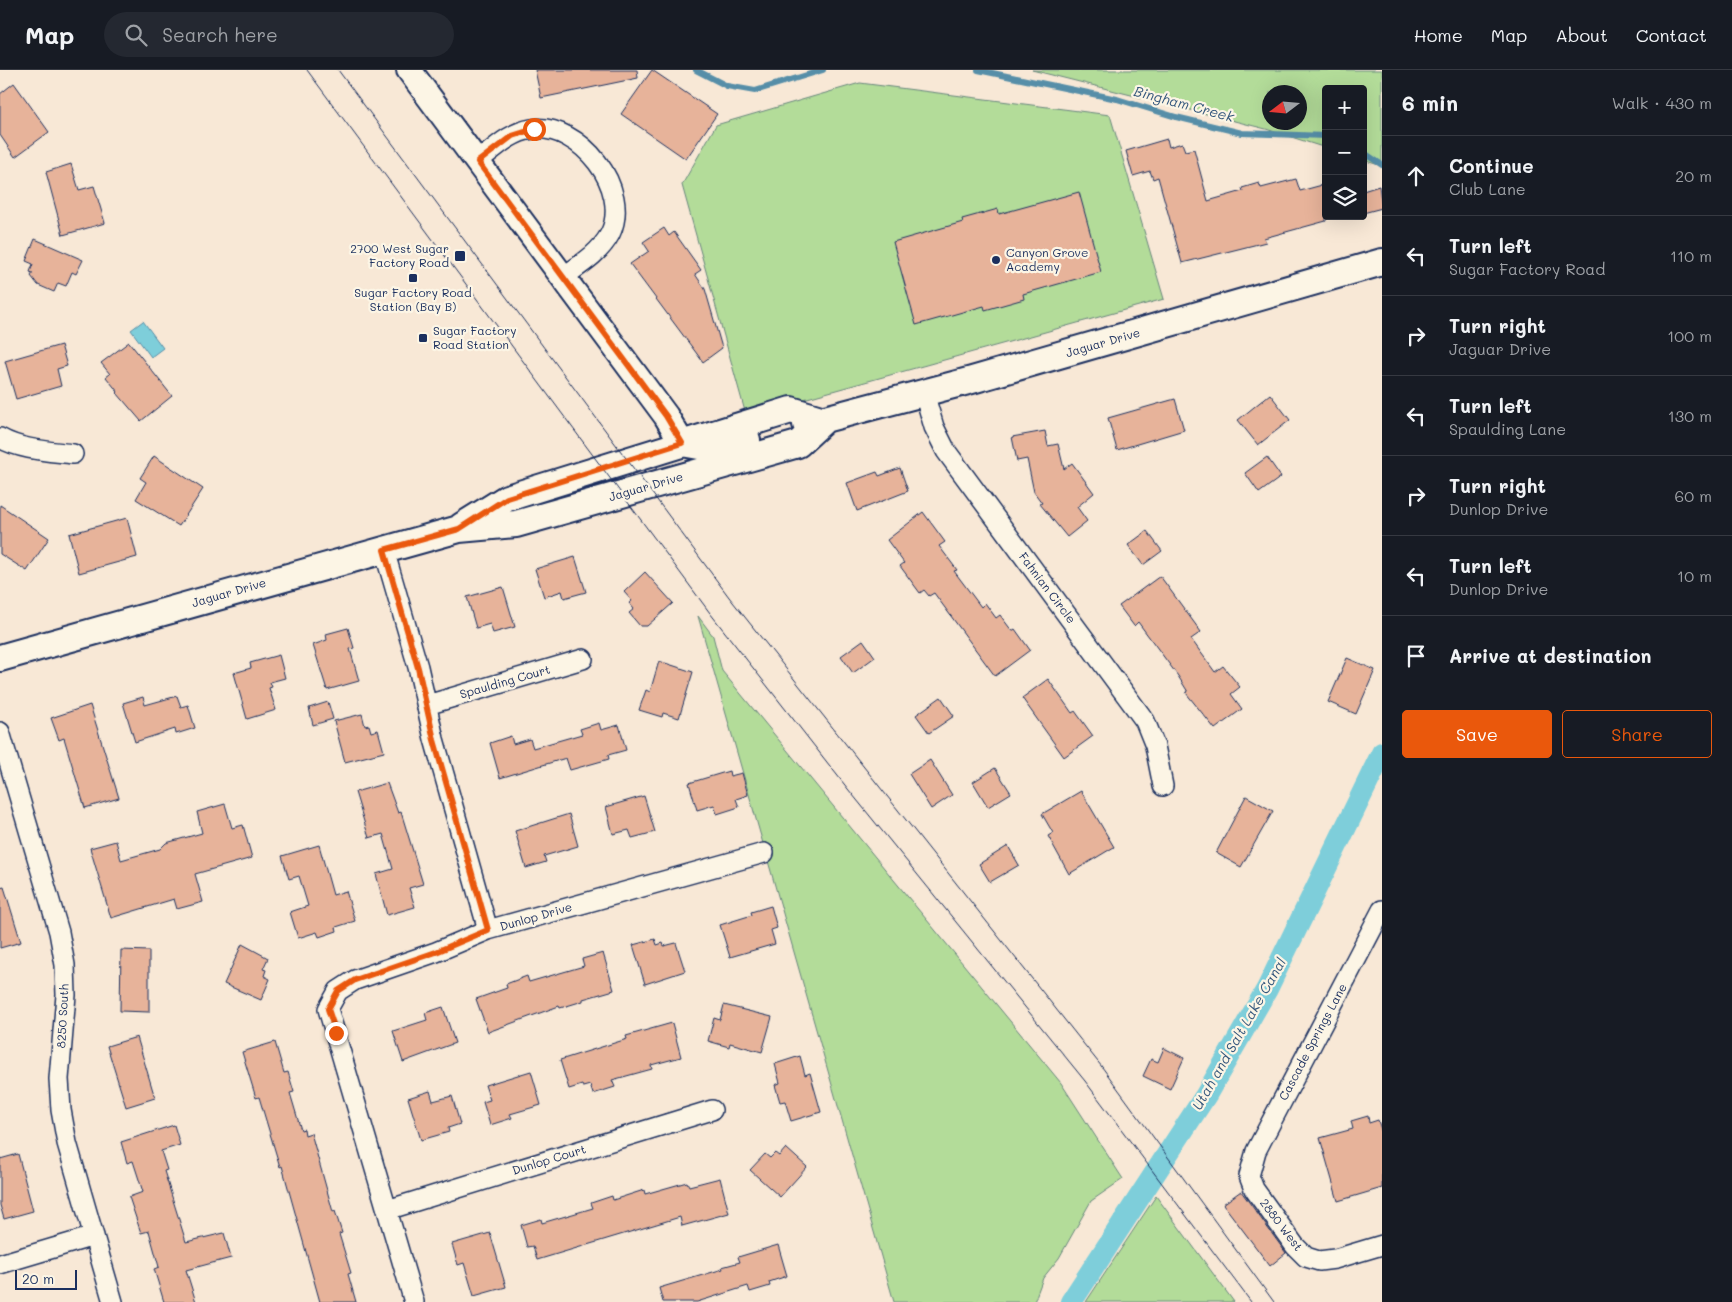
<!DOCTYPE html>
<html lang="en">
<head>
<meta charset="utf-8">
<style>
  body { margin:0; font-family:Mali,sans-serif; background:#242831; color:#f1f3f6 }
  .controls { position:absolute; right:15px; top:15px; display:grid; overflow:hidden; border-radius:5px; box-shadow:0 5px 20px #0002 }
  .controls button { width:45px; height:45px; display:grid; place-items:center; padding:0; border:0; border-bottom:1px solid #363941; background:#171b24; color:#f1f3f6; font:25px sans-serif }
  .compass { position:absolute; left:1262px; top:15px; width:45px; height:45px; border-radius:50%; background:#171b24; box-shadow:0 5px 20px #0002; rotate:254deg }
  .scale { position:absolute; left:15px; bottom:12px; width:62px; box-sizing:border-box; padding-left:5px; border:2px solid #1b2f5e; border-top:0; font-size:14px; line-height:18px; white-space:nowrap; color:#1b2f5e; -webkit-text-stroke:4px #fcf5e5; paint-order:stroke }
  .stop { position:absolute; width:15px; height:15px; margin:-11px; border:4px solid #ea580c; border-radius:50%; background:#fff }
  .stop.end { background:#ea580c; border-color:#fff; box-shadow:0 1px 5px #0008 }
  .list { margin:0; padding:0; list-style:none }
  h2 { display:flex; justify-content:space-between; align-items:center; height:65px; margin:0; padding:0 20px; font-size:21px }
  h2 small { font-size:16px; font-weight:400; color:#9ea1a6 }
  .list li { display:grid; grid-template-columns:32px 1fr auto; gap:15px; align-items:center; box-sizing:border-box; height:80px; padding:0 20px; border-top:1px solid #363941 }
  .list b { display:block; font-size:19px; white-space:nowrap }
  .list p { margin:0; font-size:16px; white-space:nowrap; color:#9ea1a6 }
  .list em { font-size:16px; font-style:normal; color:#9ea1a6 }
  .actions { display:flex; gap:10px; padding:15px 20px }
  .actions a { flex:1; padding:11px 0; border:1px solid #ea580c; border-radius:5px; text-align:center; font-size:18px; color:#ea580c }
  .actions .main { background:#ea580c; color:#fff }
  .icon { flex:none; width:28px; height:28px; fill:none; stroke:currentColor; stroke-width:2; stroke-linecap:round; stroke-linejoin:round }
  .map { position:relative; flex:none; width:1382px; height:1232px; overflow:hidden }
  header { display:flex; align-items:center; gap:30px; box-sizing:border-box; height:70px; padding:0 25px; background:#171b24; border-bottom:1px solid #363941 }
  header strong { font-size:24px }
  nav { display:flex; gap:28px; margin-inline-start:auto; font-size:18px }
  .search { width:350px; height:45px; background:#242831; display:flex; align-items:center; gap:12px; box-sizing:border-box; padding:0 18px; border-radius:28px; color:#9ea1a6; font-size:19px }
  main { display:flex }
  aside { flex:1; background:#171b24 }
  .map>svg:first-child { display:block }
  .green { fill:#b3dc99; stroke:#67867c; fill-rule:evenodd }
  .water { fill:#7eceda; stroke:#568ea8 }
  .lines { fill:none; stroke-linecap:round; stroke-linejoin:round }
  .stream { stroke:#568ea8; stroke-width:6 }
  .canal { stroke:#7eceda; stroke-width:22 }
  .building { fill:#e7b39a; stroke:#1b2f5e }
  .minor-casing { stroke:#1b2f5e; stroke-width:22 }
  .tertiary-casing { stroke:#1b2f5e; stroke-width:28 }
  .secondary-casing { stroke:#1b2f5e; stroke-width:30 }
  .minor { stroke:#fcf5e5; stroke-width:19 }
  .tertiary { stroke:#fcf5e5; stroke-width:24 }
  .secondary { stroke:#fcf5e5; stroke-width:26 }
  .tram { stroke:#1b2f5e; stroke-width:1 }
  .route { stroke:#ea580c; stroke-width:6 }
  .poi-dot { fill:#1b2f5e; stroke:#fcf5e5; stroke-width:2 }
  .labels { text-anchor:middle; stroke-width:4.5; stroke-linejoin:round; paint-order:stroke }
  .poi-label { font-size:12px; fill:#1b2f5e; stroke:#fcf5e5; text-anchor:start }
  .street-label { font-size:12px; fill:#1b2f5e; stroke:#fcf5e5 }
  .water-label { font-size:14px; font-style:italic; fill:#34577d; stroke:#fcf5e5 }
</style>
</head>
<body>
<header>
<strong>Map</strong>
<div class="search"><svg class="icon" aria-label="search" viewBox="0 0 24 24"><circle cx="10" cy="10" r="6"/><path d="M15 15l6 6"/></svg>Search here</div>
<nav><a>Home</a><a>Map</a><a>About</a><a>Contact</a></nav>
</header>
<main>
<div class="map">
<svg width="1382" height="1232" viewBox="0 0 1382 1232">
  <rect width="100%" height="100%" fill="#f8e8d6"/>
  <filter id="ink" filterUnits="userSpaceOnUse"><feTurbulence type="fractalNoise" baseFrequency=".02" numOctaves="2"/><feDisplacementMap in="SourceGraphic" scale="10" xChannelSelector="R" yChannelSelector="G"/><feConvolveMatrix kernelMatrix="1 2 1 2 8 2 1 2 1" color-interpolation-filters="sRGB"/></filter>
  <g filter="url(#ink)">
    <path class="green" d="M 1032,0 L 1382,0 L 1382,96 L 1363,90 L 1363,19 L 1326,19 L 1326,78 L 1266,59 ZM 1270,22 L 1300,22 L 1300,52 L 1270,52 Z
      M 860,13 L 1110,45 L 1164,229 L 746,345 L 682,115 L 716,55 Z
      M 698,546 L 713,566 L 722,601 L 1061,1013 L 1123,1109 L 1091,1131 L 1059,1188 L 1043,1208 L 1034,1232 L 894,1232 Z
      M 1156,1126 L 1234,1232 L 1086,1232 Z"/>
    <path class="water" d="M 143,251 L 163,278 L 151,287 L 131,260 Z"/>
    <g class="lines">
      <path class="stream" d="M 696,0 L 727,16 L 755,21 L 823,0
        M 978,0 L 1117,29 L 1176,47 L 1242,63 L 1326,66
        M 1363,82 L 1382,95"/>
      <path class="canal" d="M 1071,1232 L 1206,1025 L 1267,919 L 1382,683"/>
    </g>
    <path class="building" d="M 535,0 L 637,0 L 638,8 L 541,28 Z
      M 652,0 L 717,44 L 686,89 L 621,44 Z
      M 14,13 L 49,62 L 15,87 L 0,65 L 0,24 Z
      M 1167,69 L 1169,77 L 1182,73 L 1185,81 L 1194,79 L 1208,131 L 1243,121 L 1242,118 L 1259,113 L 1261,118 L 1296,109 L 1300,121 L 1326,114 L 1326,151 L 1264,168 L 1266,172 L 1182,193 L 1158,107 L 1153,109 L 1150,101 L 1133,106 L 1126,81 Z
      M 71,94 L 79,120 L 94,116 L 105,153 L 63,165 L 46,102 Z
      M 1379,116 L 1382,138 L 1363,143 L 1363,121 Z
      M 1079,122 L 1101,202 L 1023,224 L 1024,229 L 985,240 L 984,236 L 916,255 L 893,172 L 963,152 L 962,149 L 998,139 L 999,144 Z
      M 664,158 L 669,166 L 674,162 L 701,200 L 695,204 L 705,219 L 722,278 L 703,292 L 630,194 L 649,181 L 643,172 Z
      M 35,169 L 83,190 L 76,204 L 72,202 L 66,216 L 58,213 L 54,222 L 38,215 L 31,206 L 33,203 L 30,202 L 33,194 L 26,191 Z
      M 129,272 L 172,326 L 141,351 L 117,323 L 118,322 L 106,307 L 110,304 L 101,293 Z
      M 61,275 L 67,296 L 57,299 L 61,316 L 16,329 L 5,291 Z
      M 1270,324 L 1290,350 L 1258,375 L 1238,350 Z
      M 1175,329 L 1184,360 L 1117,380 L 1108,348 Z
      M 1045,361 L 1048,376 L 1058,374 L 1064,399 L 1072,393 L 1094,423 L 1077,437 L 1087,451 L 1067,467 L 1040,434 L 1042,433 L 1034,422 L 1027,389 L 1017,391 L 1012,367 Z
      M 154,386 L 203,419 L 179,456 L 136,429 L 146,412 L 140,408 Z
      M 1267,387 L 1281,407 L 1259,423 L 1245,403 Z
      M 900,398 L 908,421 L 857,441 L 847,413 L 877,402 L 879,406 Z
      M 0,435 L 49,468 L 27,501 L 0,484 Z
      M 923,442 L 945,472 L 939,476 L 957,500 L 954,501 L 981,537 L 985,533 L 996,548 L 1000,545 L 1012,561 L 1015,559 L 1030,580 L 995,606 L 934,523 L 929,526 L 924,520 L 920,523 L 900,496 L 904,493 L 887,470 Z
      M 127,448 L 137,487 L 79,503 L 69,464 Z
      M 1147,461 L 1162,481 L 1143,495 L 1128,475 Z
      M 575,487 L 586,522 L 564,528 L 562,521 L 544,527 L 535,499 Z
      M 645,502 L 673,533 L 647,556 L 640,556 L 629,543 L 634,539 L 629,533 L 632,531 L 624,522 Z
      M 1160,506 L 1201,562 L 1191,569 L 1215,602 L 1223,596 L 1240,617 L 1231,624 L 1242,639 L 1215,659 L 1186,623 L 1188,622 L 1178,606 L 1138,552 L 1134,556 L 1119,536 Z
      M 503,517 L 515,557 L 493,563 L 490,554 L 476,558 L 467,527 Z
      M 348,558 L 354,578 L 350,579 L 359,611 L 327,620 L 313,575 L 327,570 L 326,564 Z
      M 863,570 L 875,587 L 853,603 L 841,586 Z
      M 279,585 L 285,608 L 270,612 L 272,617 L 269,618 L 276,640 L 247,649 L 234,603 L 251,598 L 250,593 Z
      M 1347,588 L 1375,600 L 1356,644 L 1328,632 Z
      M 659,591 L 693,602 L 679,648 L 663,643 L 662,647 L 639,640 L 646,620 L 650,622 Z
      M 1048,609 L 1072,643 L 1075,641 L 1093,666 L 1064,687 L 1022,628 Z
      M 177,626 L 181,637 L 188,635 L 195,658 L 176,664 L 175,659 L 135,672 L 123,633 L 143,627 L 145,635 Z
      M 941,627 L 954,646 L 929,663 L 916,645 Z
      M 328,632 L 333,649 L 313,655 L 309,638 Z
      M 90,635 L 119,728 L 85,738 L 64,668 L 59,670 L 51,648 Z
      M 362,644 L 365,656 L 369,655 L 371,662 L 378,660 L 384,682 L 345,692 L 334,651 Z
      M 599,653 L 601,660 L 619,655 L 626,680 L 608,685 L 609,689 L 570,700 L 566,688 L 500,708 L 490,673 L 511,666 L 513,674 L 530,669 L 533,678 L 582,664 L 580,659 Z
      M 930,690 L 952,725 L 931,739 L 909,704 Z
      M 995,698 L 1011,723 L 988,737 L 973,712 Z
      M 729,701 L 730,706 L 742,703 L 748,725 L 736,729 L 739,737 L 717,744 L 714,735 L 697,740 L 689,713 Z
      M 387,713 L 398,743 L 401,742 L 423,814 L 409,818 L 415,837 L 387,845 L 376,804 L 393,799 L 383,764 L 369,768 L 355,722 Z
      M 1081,721 L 1114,777 L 1069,804 L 1048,766 L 1053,763 L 1042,744 Z
      M 644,726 L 655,762 L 632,768 L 629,760 L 613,764 L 606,737 Z
      M 1246,726 L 1273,741 L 1241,797 L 1216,783 Z
      M 225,734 L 232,758 L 243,755 L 252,788 L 195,804 L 203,832 L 177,839 L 174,829 L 111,848 L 90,778 L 116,771 L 121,790 L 160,779 L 166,773 L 202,763 L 197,742 Z
      M 569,744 L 578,776 L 544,786 L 546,792 L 526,798 L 515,761 Z
      M 319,775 L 333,825 L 346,821 L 355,851 L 336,857 L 337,861 L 319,867 L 317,862 L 298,868 L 290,842 L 308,836 L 299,806 L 289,809 L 282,786 Z
      M 1008,776 L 1019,795 L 990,812 L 979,794 Z
      M 4,817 L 21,872 L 0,878 L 0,818 Z
      M 771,836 L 777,858 L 771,860 L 775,874 L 730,887 L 720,855 L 752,845 L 751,842 Z
      M 655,869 L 657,875 L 663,873 L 664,876 L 676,873 L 685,901 L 645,914 L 633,875 Z
      M 242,874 L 268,888 L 263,899 L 266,900 L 264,906 L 270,909 L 261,930 L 224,914 Z
      M 121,880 L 149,881 L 149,942 L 120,941 Z
      M 603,883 L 614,920 L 583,929 L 583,931 L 560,938 L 559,936 L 488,962 L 476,929 L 507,918 L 506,914 L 527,906 L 529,912 L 584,896 L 582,889 Z
      M 724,935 L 772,947 L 762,982 L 730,973 L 729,977 L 708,971 L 714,948 L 720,950 Z
      M 443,937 L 455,973 L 403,992 L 393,961 L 427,950 L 425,943 Z
      M 672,953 L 681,987 L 651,995 L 652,999 L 612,1010 L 615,1017 L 593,1024 L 590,1015 L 583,1017 L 582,1015 L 569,1019 L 560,990 L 627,969 L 626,966 Z
      M 137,967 L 155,1028 L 126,1037 L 107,976 Z
      M 275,972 L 284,1003 L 288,1002 L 294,1022 L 290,1023 L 301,1060 L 304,1059 L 305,1065 L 311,1063 L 333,1142 L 335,1141 L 342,1163 L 339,1164 L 351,1203 L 348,1204 L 356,1232 L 320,1232 L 282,1096 L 280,1097 L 259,1027 L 256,1028 L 242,982 Z
      M 1164,978 L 1184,988 L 1170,1019 L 1143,1006 L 1151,989 L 1158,992 Z
      M 800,986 L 805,1005 L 810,1003 L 821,1042 L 791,1051 L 785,1031 L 780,1032 L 775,1015 L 780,1013 L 775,994 Z
      M 531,1001 L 541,1035 L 510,1044 L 512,1048 L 490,1055 L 483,1032 L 490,1030 L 485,1015 Z
      M 430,1021 L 433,1031 L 452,1026 L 460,1054 L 448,1058 L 449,1062 L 421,1070 L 408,1028 Z
      M 1368,1046 L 1369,1053 L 1378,1050 L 1382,1063 L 1382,1118 L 1338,1131 L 1320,1068 L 1353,1059 L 1351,1051 Z
      M 174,1055 L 180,1075 L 161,1081 L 167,1100 L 164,1101 L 186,1172 L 224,1163 L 231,1188 L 186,1200 L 196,1232 L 164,1232 L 154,1199 L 159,1197 L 149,1161 L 141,1163 L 129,1127 L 143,1122 L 133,1091 L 127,1093 L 121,1072 Z
      M 786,1078 L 807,1097 L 780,1127 L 750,1100 L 765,1084 L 770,1088 L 775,1083 L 779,1086 Z
      M 18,1084 L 33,1141 L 4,1149 L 0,1135 L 0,1089 Z
      M 720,1108 L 729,1143 L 682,1156 L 680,1147 L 537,1190 L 533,1176 L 527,1177 L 521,1155 L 541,1149 L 542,1153 L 593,1138 L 591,1133 L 612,1126 L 613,1130 L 644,1120 L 645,1124 L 687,1112 L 689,1116 Z
      M 1241,1121 L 1286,1183 L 1270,1196 L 1223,1134 Z
      M 490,1163 L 506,1217 L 474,1226 L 464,1193 L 458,1195 L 452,1174 Z
      M 778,1175 L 787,1206 L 769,1212 L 770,1216 L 750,1222 L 748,1216 L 697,1232 L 663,1232 L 659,1218 L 723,1199 L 722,1197 L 740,1192 L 738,1187 Z"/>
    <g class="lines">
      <g class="minor-casing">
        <path id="minor" d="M 477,92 C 494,79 510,62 532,59 C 580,53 632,119 610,164 C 600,183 580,195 563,207
          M 924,323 L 934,357 L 946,381 L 1145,651 L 1155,676 L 1163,716
          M 0,368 C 21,380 49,381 73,384
          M 384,480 L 418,597 L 434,669 L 488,860
          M 427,635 L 583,589
          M 0,662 L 59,862 L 65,895 L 66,925 L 59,1009 L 61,1040 L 67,1073 L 113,1232
          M 1382,840 L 1256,1081 L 1249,1106 L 1254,1119 L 1295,1176 L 1306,1187 L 1319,1191 L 1335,1189 L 1382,1175
          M 387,1140 L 712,1040
          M 0,1194 L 94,1166
          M 414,1232 L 328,939 L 338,921 L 355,910 L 436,882 L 488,860 L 764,783"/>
      </g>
      <g class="tertiary-casing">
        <path id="tertiary" d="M 409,0 L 666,346 L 682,373"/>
      </g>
      <g class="secondary-casing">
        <path id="secondary" d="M 806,354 L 972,310 L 1382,192
          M 682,373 L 716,379 L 747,370
          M 462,456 L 507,428 L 791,340 L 824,350
          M 0,588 L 459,459 L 516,454 L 798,374 L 824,350"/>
      </g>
      <use href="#minor" class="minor"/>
      <use href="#tertiary" class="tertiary"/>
      <use href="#secondary" class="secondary"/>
      <path class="tram" d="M 307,0 L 710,543 L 848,719 L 1085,1011 L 1251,1232
        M 338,0 L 729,527 L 1102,997 L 1274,1232"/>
    </g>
  </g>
  <g class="lines" filter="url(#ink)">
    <path class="route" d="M 336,963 L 328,939 L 338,921 L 355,910 L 436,882 L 488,860 L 434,670 L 418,598 L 384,480 L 459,459 L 507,428 L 682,373 L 666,346 L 478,92 L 512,66 L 534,59"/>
  </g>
  <g class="poi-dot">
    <rect x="454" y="180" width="12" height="12" rx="2.5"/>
    <circle cx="996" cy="190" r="5"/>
    <rect x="408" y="203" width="10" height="10" rx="2.5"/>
    <rect x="418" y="263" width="10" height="10" rx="2.5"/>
  </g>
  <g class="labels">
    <g class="poi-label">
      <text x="449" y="183" text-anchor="end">2700 West Sugar<tspan x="449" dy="14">Factory Road</tspan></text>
      <text x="1006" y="187">Canyon Grove<tspan x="1006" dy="14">Academy</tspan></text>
      <text x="413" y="227" text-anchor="middle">Sugar Factory Road<tspan x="413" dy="14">Station (Bay B)</tspan></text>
      <text x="433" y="265">Sugar Factory<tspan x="433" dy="14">Road Station</tspan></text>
    </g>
    <g class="street-label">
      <text transform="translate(1103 273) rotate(-16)" y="4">Jaguar Drive</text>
      <text transform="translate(646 417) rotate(-16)" y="4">Jaguar Drive</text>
      <text transform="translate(1047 518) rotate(53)" y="4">Fahnian Circle</text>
      <text transform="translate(229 523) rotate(-16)" y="4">Jaguar Drive</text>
      <text transform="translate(505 612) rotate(-16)" y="4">Spaulding Court</text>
      <text transform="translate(536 847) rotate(-16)" y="4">Dunlop Drive</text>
      <text transform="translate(63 946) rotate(-87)" y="4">8250 South</text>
      <text transform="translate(1313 972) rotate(-62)" y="4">Cascade Springs Lane</text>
      <text transform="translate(549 1090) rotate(-17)" y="4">Dunlop Court</text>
      <text transform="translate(1281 1155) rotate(53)" y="4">2880 West</text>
    </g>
    <g class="water-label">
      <text transform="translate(1184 34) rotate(15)" y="5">Bingham Creek</text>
      <text transform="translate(1239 964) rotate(-60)" y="5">Utah and Salt Lake Canal</text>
    </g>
  </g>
</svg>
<div class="controls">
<button>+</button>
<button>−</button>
<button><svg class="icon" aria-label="layers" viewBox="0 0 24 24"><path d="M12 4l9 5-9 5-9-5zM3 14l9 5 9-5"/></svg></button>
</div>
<svg class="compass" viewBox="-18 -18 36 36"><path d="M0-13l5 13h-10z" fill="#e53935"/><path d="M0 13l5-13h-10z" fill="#9ea1a6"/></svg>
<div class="scale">20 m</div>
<div class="stop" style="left:534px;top:59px"></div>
<div class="stop end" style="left:336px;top:963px"></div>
</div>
<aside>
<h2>6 min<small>Walk · 430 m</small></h2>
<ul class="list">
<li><svg class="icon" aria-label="ahead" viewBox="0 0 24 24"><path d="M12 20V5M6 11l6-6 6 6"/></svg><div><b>Continue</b><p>Club Lane</p></div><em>20 m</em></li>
<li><svg class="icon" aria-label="left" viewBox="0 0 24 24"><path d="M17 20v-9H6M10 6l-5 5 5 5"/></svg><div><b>Turn left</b><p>Sugar Factory Road</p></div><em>110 m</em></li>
<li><svg class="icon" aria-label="right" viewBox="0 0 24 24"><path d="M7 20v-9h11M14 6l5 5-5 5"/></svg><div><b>Turn right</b><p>Jaguar Drive</p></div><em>100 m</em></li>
<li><svg class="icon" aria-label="left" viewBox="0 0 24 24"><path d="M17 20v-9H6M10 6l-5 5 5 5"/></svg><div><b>Turn left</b><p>Spaulding Lane</p></div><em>130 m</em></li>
<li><svg class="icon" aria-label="right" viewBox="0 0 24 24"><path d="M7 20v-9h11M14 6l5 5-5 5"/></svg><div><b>Turn right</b><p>Dunlop Drive</p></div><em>60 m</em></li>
<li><svg class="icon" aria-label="left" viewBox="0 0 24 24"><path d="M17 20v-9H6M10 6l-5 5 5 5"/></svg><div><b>Turn left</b><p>Dunlop Drive</p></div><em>10 m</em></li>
<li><svg class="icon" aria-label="arrive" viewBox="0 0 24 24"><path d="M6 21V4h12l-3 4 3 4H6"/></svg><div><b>Arrive at destination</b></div></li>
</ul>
<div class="actions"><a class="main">Save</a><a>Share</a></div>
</aside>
</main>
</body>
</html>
